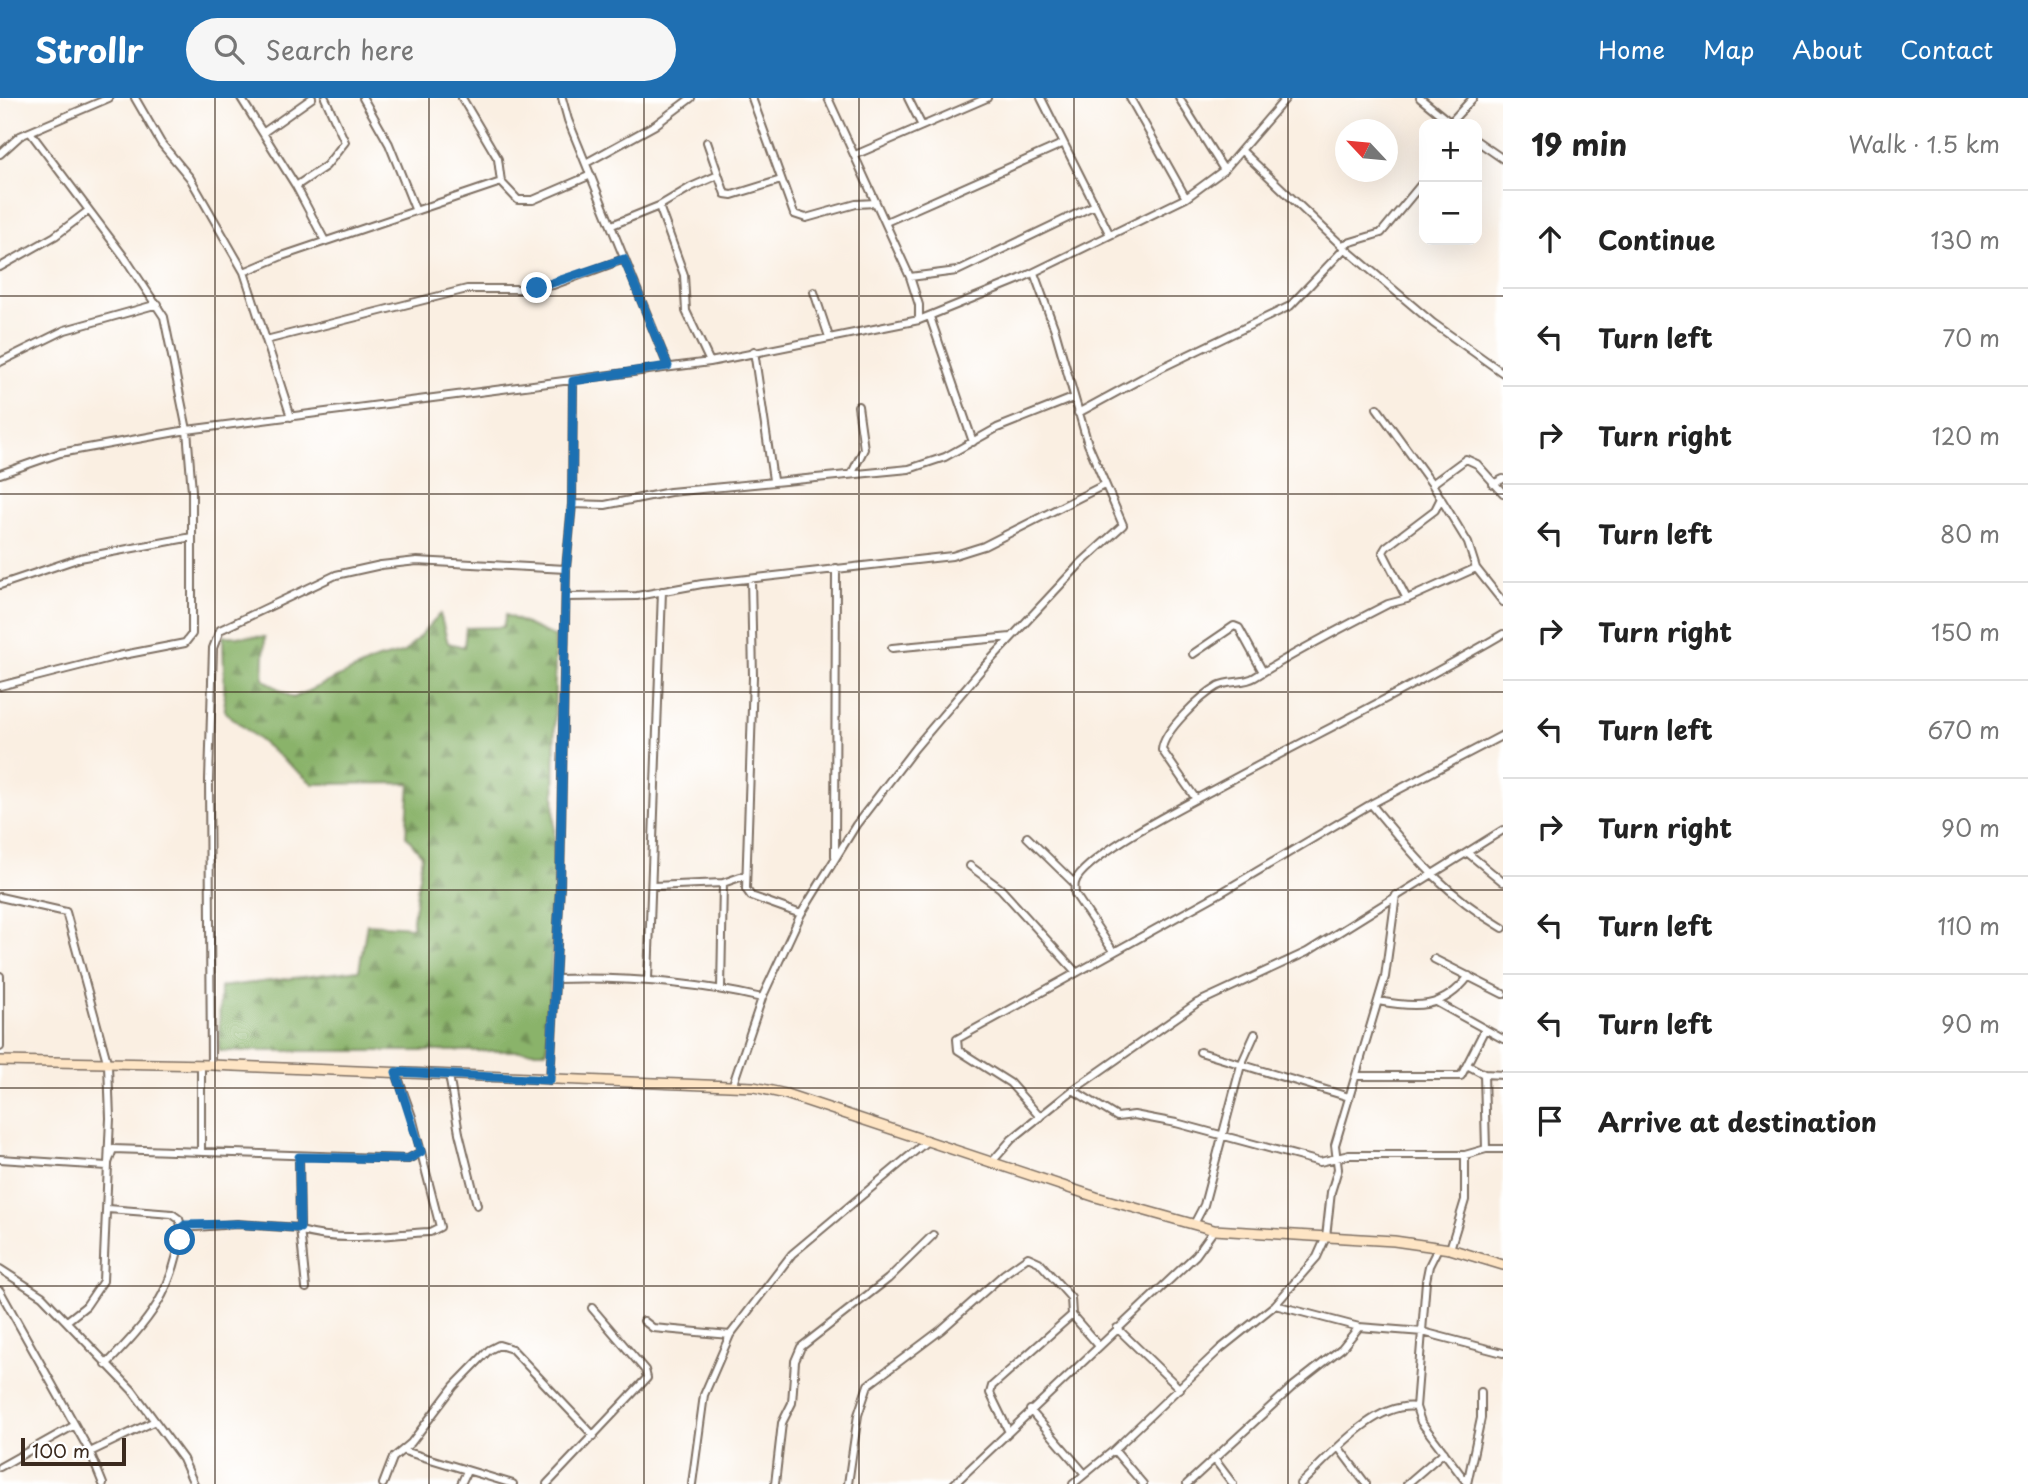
<!DOCTYPE html>
<html lang="en">
<head>
<meta charset="utf-8">
<style>
  body { margin:0; font-family:"Playpen Sans",sans-serif; background:#f6f6f6; color:#222 }
  .controls { position:absolute; right:21px; top:21px; display:grid; overflow:hidden; border-radius:14px; box-shadow:0 7px 28px #0002 }
  .controls button { width:63px; height:63px; display:grid; place-items:center; padding:0; border:0; border-bottom:2px solid #e0e0e0; background:#fff; color:#222; font:35px sans-serif }
  .compass { position:absolute; left:1335px; top:21px; width:63px; height:63px; border-radius:50%; background:#fff; box-shadow:0 7px 28px #0002; rotate:296deg }
  .scale { position:absolute; left:21px; bottom:18px; width:105px; box-sizing:border-box; padding-left:7px; border:4px solid #3b2a1e; border-top:0; font-size:19px; line-height:24px; white-space:nowrap; color:#3b2a1e; -webkit-text-stroke:5px #fff; paint-order:stroke }
  .stop { position:absolute; width:21px; height:21px; margin:-16px; border:5px solid #1f6fb2; border-radius:50%; background:#fff }
  .stop.end { background:#1f6fb2; border-color:#fff; box-shadow:0 2px 7px #0008 }
  .list { margin:0; padding:0; list-style:none }
  h2 { display:flex; justify-content:space-between; align-items:center; height:91px; margin:0; padding:0 28px; font-size:30px }
  h2 small { font-size:23px; font-weight:400; color:#767676 }
  .list li { display:grid; grid-template-columns:46px 1fr auto; gap:21px; align-items:center; box-sizing:border-box; height:98px; padding:0 28px; border-top:2px solid #e0e0e0 }
  .list b { display:block; font-size:26px; white-space:nowrap }
  .list em { font-size:23px; font-style:normal; color:#767676 }
  .icon { flex:none; width:38px; height:38px; fill:none; stroke:currentColor; stroke-width:2; stroke-linecap:round; stroke-linejoin:round }
  .map { position:relative; flex:none; width:1503px; height:1386px; overflow:hidden }
  header { display:flex; align-items:center; gap:42px; box-sizing:border-box; height:98px; padding:0 35px; background:#1f6fb2; color:#fff }
  header strong { font-size:33px }
  nav { display:flex; gap:38px; margin-inline-start:auto; font-size:24px }
  .search { width:490px; height:63px; background:#f6f6f6; display:flex; align-items:center; gap:18px; box-sizing:border-box; padding:0 24px; border-radius:38px; color:#767676; font-size:26px }
  main { display:flex }
  aside { flex:1; background:#fff }
  .map>svg:first-child { display:block }
  .forest { fill:url(#forest-firs); stroke:#626e44; stroke-width:2 }
  .lines { fill:none; stroke-linecap:round; stroke-linejoin:round }
  .minor-casing { stroke:#7e6f63; stroke-width:10 }
  .secondary-casing { stroke:#7e6f63; stroke-width:12 }
  .minor { stroke:#fff; stroke-width:6 }
  .secondary { stroke:#fee5c5; stroke-width:9 }
  .route { stroke:#1f6fb2; stroke-width:9 }
  .grid { fill:none; stroke:#3b2a1e; stroke-width:2; stroke-opacity:0.55 }
</style>
</head>
<body>
<header>
<strong>Strollr</strong>
<div class="search"><svg class="icon" aria-label="search" viewBox="0 0 24 24"><circle cx="10" cy="10" r="6"/><path d="M15 15l6 6"/></svg>Search here</div>
<nav><a>Home</a><a>Map</a><a>About</a><a>Contact</a></nav>
</header>
<main>
<div class="map">
<svg width="1503" height="1386" viewBox="0 0 1503 1386">
  <defs>
    <pattern id="forest-firs" width="22" height="20" patternUnits="userSpaceOnUse" patternTransform="scale(1.75)"><rect width="22" height="20" fill="#8ab36a"/><path d="M5 1l3.5 6h-7zM16 11l3.5 6h-7z" fill="#729257"/></pattern>
  </defs>
  <rect width="100%" height="100%" fill="#fff"/>
  <filter id="ink" filterUnits="userSpaceOnUse"><feTurbulence type="fractalNoise" baseFrequency=".0143" numOctaves="2"/><feDisplacementMap in="SourceGraphic" scale="14" xChannelSelector="R" yChannelSelector="G"/><feConvolveMatrix kernelMatrix="1 2 1 2 8 2 1 2 1" color-interpolation-filters="sRGB"/></filter>
  <filter id="wash" filterUnits="userSpaceOnUse"><feTurbulence type="fractalNoise" baseFrequency=".00686" numOctaves="4" result="noise"/><feDisplacementMap in="SourceGraphic" scale="28" xChannelSelector="R" yChannelSelector="G"/><feGaussianBlur stdDeviation="1.57" result="paint"/><feColorMatrix in="noise" values="0 0 0 0 0 0 0 0 0 0 0 0 0 0 0 0 0 1.4 0 .05"/><feComposite in="paint" operator="in"/></filter>
  <g filter="url(#wash)">
    <rect width="100%" height="100%" fill="#faefe2"/>
    <path class="forest" d="M 440,516 L 448,545 L 464,549 L 466,530 L 503,529 L 506,517 L 555,539 L 554,813 L 547,953 L 219,953 L 220,889 L 359,872 L 367,826 L 412,829 L 422,757 L 406,738 L 410,685 L 313,686 L 225,614 L 223,538 L 265,539 L 263,581 L 293,600 L 375,562 L 405,554 Z"/>
  </g>
  <g filter="url(#ink)">
    <g class="lines">
      <g class="minor-casing">
        <path id="minor" d="M 135,0 L 161,45 L 190,80 L 244,174 L 291,319
          M 241,0 L 296,88 L 325,143
          M 363,0 L 389,46 L 415,111
          M 462,0 L 498,61 L 501,84 L 518,102 L 533,102 L 591,77
          M 562,0 L 568,22 L 668,268
          M 752,0 L 794,116 L 806,120 L 856,106 L 876,105
          M 828,0 L 910,179 L 919,207 L 919,222
          M 908,0 L 922,28
          M 1041,0 L 1110,137
          M 1130,0 L 1186,100
          M 1179,0 L 1224,72
          M 1420,0 L 1452,26
          M 1450,25 L 1473,0
          M 264,34 L 312,0
          M 1477,43 L 1503,61
          M 707,44 L 725,96 L 732,97 L 781,82
          M 1242,53 L 1341,147 L 1433,225 L 1503,275
          M 0,56 L 20,38 L 109,0
          M 855,57 L 987,0
          M 586,65 L 655,27 L 691,0
          M 296,88 L 326,68 L 345,44 L 325,0
          M 659,108 L 684,177 L 686,213 L 710,264
          M 886,124 L 1062,46
          M 612,127 L 659,108 L 691,89 L 716,78
          M 1341,147 L 1381,135 L 1424,83
          M 0,169 L 55,138 L 88,113
          M 244,174 L 282,158 L 501,84
          M 910,179 L 957,173 L 1095,107
          M 814,194 L 829,239
          M 930,219 L 973,344
          M 266,242 L 467,191 L 529,191 L 553,187 L 624,161
          M 754,253 L 773,382
          M 0,264 L 65,232 L 158,206
          M 1377,310 L 1432,386 L 1468,445 L 1476,470 L 1503,504
          M 1078,315 L 1161,270 L 1290,208 L 1345,150
          M 852,375 L 864,351 L 858,308
          M 0,376 L 60,355 L 187,332 L 710,264 L 919,222 L 1020,181 L 1186,100 L 1224,72 L 1286,0
          M 1432,386 L 1466,361 L 1477,366 L 1503,395
          M 1493,386 L 1503,381
          M 572,406 L 605,407 L 670,394 L 909,371 L 945,359 L 997,330 L 1073,300
          M 751,481 L 753,579 L 746,791 L 751,798 L 801,816
          M 0,487 L 80,460 L 192,439
          M 566,499 L 637,498 L 702,486 L 952,458 L 984,448 L 1104,387
          M 1407,501 L 1383,454 L 1386,449 L 1435,412 L 1441,400
          M 892,550 L 1011,539
          M 1193,556 L 1234,528 L 1239,530 L 1262,572
          M 0,588 L 118,558 L 185,545 L 192,536 L 192,393 L 187,332 L 164,219 L 125,160 L 30,34
          M 1196,701 L 1162,652 C 1163,633 1201,598 1218,588 C 1229,582 1244,586 1255,579 C 1297,553 1343,529 1388,506 L 1407,501 L 1476,470
          M 1371,706 C 1415,759 1442,794 1503,830
          M 1027,739 L 1074,785
          M 1469,756 L 1503,784
          M 835,758 L 836,470
          M 970,768 L 1000,790 L 1075,873
          M 653,788 L 723,785 L 746,777
          M 0,799 L 66,814 L 108,967 L 110,1020 L 103,1183 L 86,1208 L 67,1223
          M 1113,853 L 1075,796 C 1074,787 1074,783 1080,776 C 1105,748 1176,712 1211,693 C 1308,640 1408,592 1503,536
          M 1434,861 L 1503,896
          M 0,878 L 0,949
          M 556,881 C 627,879 693,884 762,900
          M 648,881 L 662,493
          M 721,891 L 723,785
          M 1378,903 C 1416,910 1443,912 1469,878
          M 1438,905 L 1503,941
          M 1200,954 L 1349,999
          M 211,967 L 209,682 L 213,550 L 220,532 L 336,477 L 381,467 L 417,463 L 566,471
          M 1467,967 L 1484,976 L 1503,977
          M 1484,976 L 1486,1051
          M 449,977 L 459,1035 L 477,1107
          M 1356,978 L 1461,978 L 1485,931
          M 550,982 L 560,788 L 566,471 L 572,406 L 573,283
          M 733,986 L 762,900 L 801,816 L 856,727 L 915,650 L 981,572 L 1080,466 L 1123,427 L 1088,346 L 1055,232 L 1034,175
          M 1073,992 L 1117,1019 L 1134,1017 L 1176,1025 L 1320,1064 L 1349,1057 L 1465,1057 L 1486,1051 L 1503,1051
          M 1040,1019 L 1010,985 L 958,952 L 957,941 L 1224,793 L 1371,706 L 1503,637
          M 201,1053 L 201,967
          M 299,1059 L 300,1130 L 306,1190
          M 0,1061 L 107,1068 L 113,1051 L 408,1061 L 421,1054
          M 991,1065 L 1012,1041 L 1073,992 L 1197,905 L 1307,854 L 1503,732
          M 1194,1126 L 1204,1107 L 1241,967 L 1255,936
          M 182,1130 L 237,1126 L 300,1130
          M 301,1133 C 341,1145 389,1136 430,1134 L 440,1129 L 412,1019 L 396,974
          M 1438,1150 L 1429,1168 L 1426,1183 L 1416,1309 L 1421,1324 L 1467,1385
          M 1450,1151 L 1465,1102 L 1465,1057
          M 0,1171 L 42,1198 L 132,1292 L 183,1361 L 194,1386
          M 0,1193 L 90,1354 L 103,1386
          M 1275,1207 L 1359,1229 L 1423,1234 L 1503,1255
          M 644,1223 L 653,1230 L 730,1237
          M 1117,1230 L 1180,1291
          M 106,1267 C 150,1221 173,1196 182,1130 L 179,1121 L 172,1116 L 108,1111
          M 1030,1312 L 1085,1376
          M 1009,1334 L 990,1295 L 992,1288 L 1072,1217
          M 1339,1350 L 1366,1386
          M 1114,1352 L 1143,1386
          M 404,1353 L 513,1386
          M 90,1354 L 155,1323
          M 1215,1362 L 1233,1386
          M 0,1369 L 75,1327
          M 383,1386 L 393,1360 L 411,1345 L 454,1288 L 489,1252 L 499,1247 L 512,1251 L 594,1338
          M 461,1386 L 467,1373
          M 547,1386 L 647,1280 L 645,1272 L 592,1210
          M 692,1386 L 704,1297 L 730,1237 L 792,1156 L 926,1044
          M 775,1386 L 782,1325 L 792,1305 L 795,1263 L 801,1249 L 888,1181 L 933,1137
          M 848,1386 L 858,1317 L 868,1287 L 941,1232 L 1004,1176 L 1028,1159 L 1039,1164 L 1071,1200 L 1072,1217 L 1099,1248
          M 954,1386 L 1196,1157 L 1214,1132
          M 1073,1386 L 1114,1352 L 1220,1251 L 1275,1207 L 1317,1159 L 1326,1139 L 1331,1094 L 1338,1071 L 1335,1047 L 1385,879 L 1396,797
          M 1187,1386 L 1291,1290 L 1342,1250 L 1359,1229
          M 1300,1386 C 1329,1360 1374,1303 1416,1309
          M 1407,1386 L 1444,1354
          M 1467,1386 L 1481,1320 L 1481,1294"/>
      </g>
      <g class="secondary-casing">
        <path id="secondary" d="M 0,963 L 211,967 L 754,989 L 786,996 L 1096,1099 L 1214,1132 L 1394,1143 L 1450,1151 L 1503,1167"/>
      </g>
      <use href="#minor" class="minor"/>
      <use href="#secondary" class="secondary"/>
    </g>
  </g>
  <g class="lines" filter="url(#ink)">
    <path class="route" d="M 180,1142 L 181,1130 L 185,1127 L 237,1126 L 300,1130 L 299,1059 L 408,1061 L 421,1054 L 396,974 L 550,982 L 560,788 L 566,471 L 572,406 L 573,283 L 668,268 L 624,161 L 537,190"/>
  </g>
  <path class="grid" d="M 215,0 L 215,1386M 429,0 L 429,1386M 644,0 L 644,1386M 859,0 L 859,1386M 1074,0 L 1074,1386M 1288,0 L 1288,1386M 0,198 L 1503,198M 0,396 L 1503,396M 0,594 L 1503,594M 0,792 L 1503,792M 0,990 L 1503,990M 0,1188 L 1503,1188"/>
</svg>
<div class="controls">
<button>+</button>
<button>−</button>
</div>
<svg class="compass" viewBox="-18 -18 36 36"><path d="M0-13l5 13h-10z" fill="#e53935"/><path d="M0 13l5-13h-10z" fill="#767676"/></svg>
<div class="scale">100 m</div>
<div class="stop" style="left:180px;top:1142px"></div>
<div class="stop end" style="left:537px;top:190px"></div>
</div>
<aside>
<h2>19 min<small>Walk · 1.5 km</small></h2>
<ul class="list">
<li><svg class="icon" aria-label="ahead" viewBox="0 0 24 24"><path d="M12 20V5M6 11l6-6 6 6"/></svg><div><b>Continue</b></div><em>130 m</em></li>
<li><svg class="icon" aria-label="left" viewBox="0 0 24 24"><path d="M17 20v-9H6M10 6l-5 5 5 5"/></svg><div><b>Turn left</b></div><em>70 m</em></li>
<li><svg class="icon" aria-label="right" viewBox="0 0 24 24"><path d="M7 20v-9h11M14 6l5 5-5 5"/></svg><div><b>Turn right</b></div><em>120 m</em></li>
<li><svg class="icon" aria-label="left" viewBox="0 0 24 24"><path d="M17 20v-9H6M10 6l-5 5 5 5"/></svg><div><b>Turn left</b></div><em>80 m</em></li>
<li><svg class="icon" aria-label="right" viewBox="0 0 24 24"><path d="M7 20v-9h11M14 6l5 5-5 5"/></svg><div><b>Turn right</b></div><em>150 m</em></li>
<li><svg class="icon" aria-label="left" viewBox="0 0 24 24"><path d="M17 20v-9H6M10 6l-5 5 5 5"/></svg><div><b>Turn left</b></div><em>670 m</em></li>
<li><svg class="icon" aria-label="right" viewBox="0 0 24 24"><path d="M7 20v-9h11M14 6l5 5-5 5"/></svg><div><b>Turn right</b></div><em>90 m</em></li>
<li><svg class="icon" aria-label="left" viewBox="0 0 24 24"><path d="M17 20v-9H6M10 6l-5 5 5 5"/></svg><div><b>Turn left</b></div><em>110 m</em></li>
<li><svg class="icon" aria-label="left" viewBox="0 0 24 24"><path d="M17 20v-9H6M10 6l-5 5 5 5"/></svg><div><b>Turn left</b></div><em>90 m</em></li>
<li><svg class="icon" aria-label="arrive" viewBox="0 0 24 24"><path d="M6 21V4h12l-3 4 3 4H6"/></svg><div><b>Arrive at destination</b></div></li>
</ul>
</aside>
</main>
</body>
</html>
